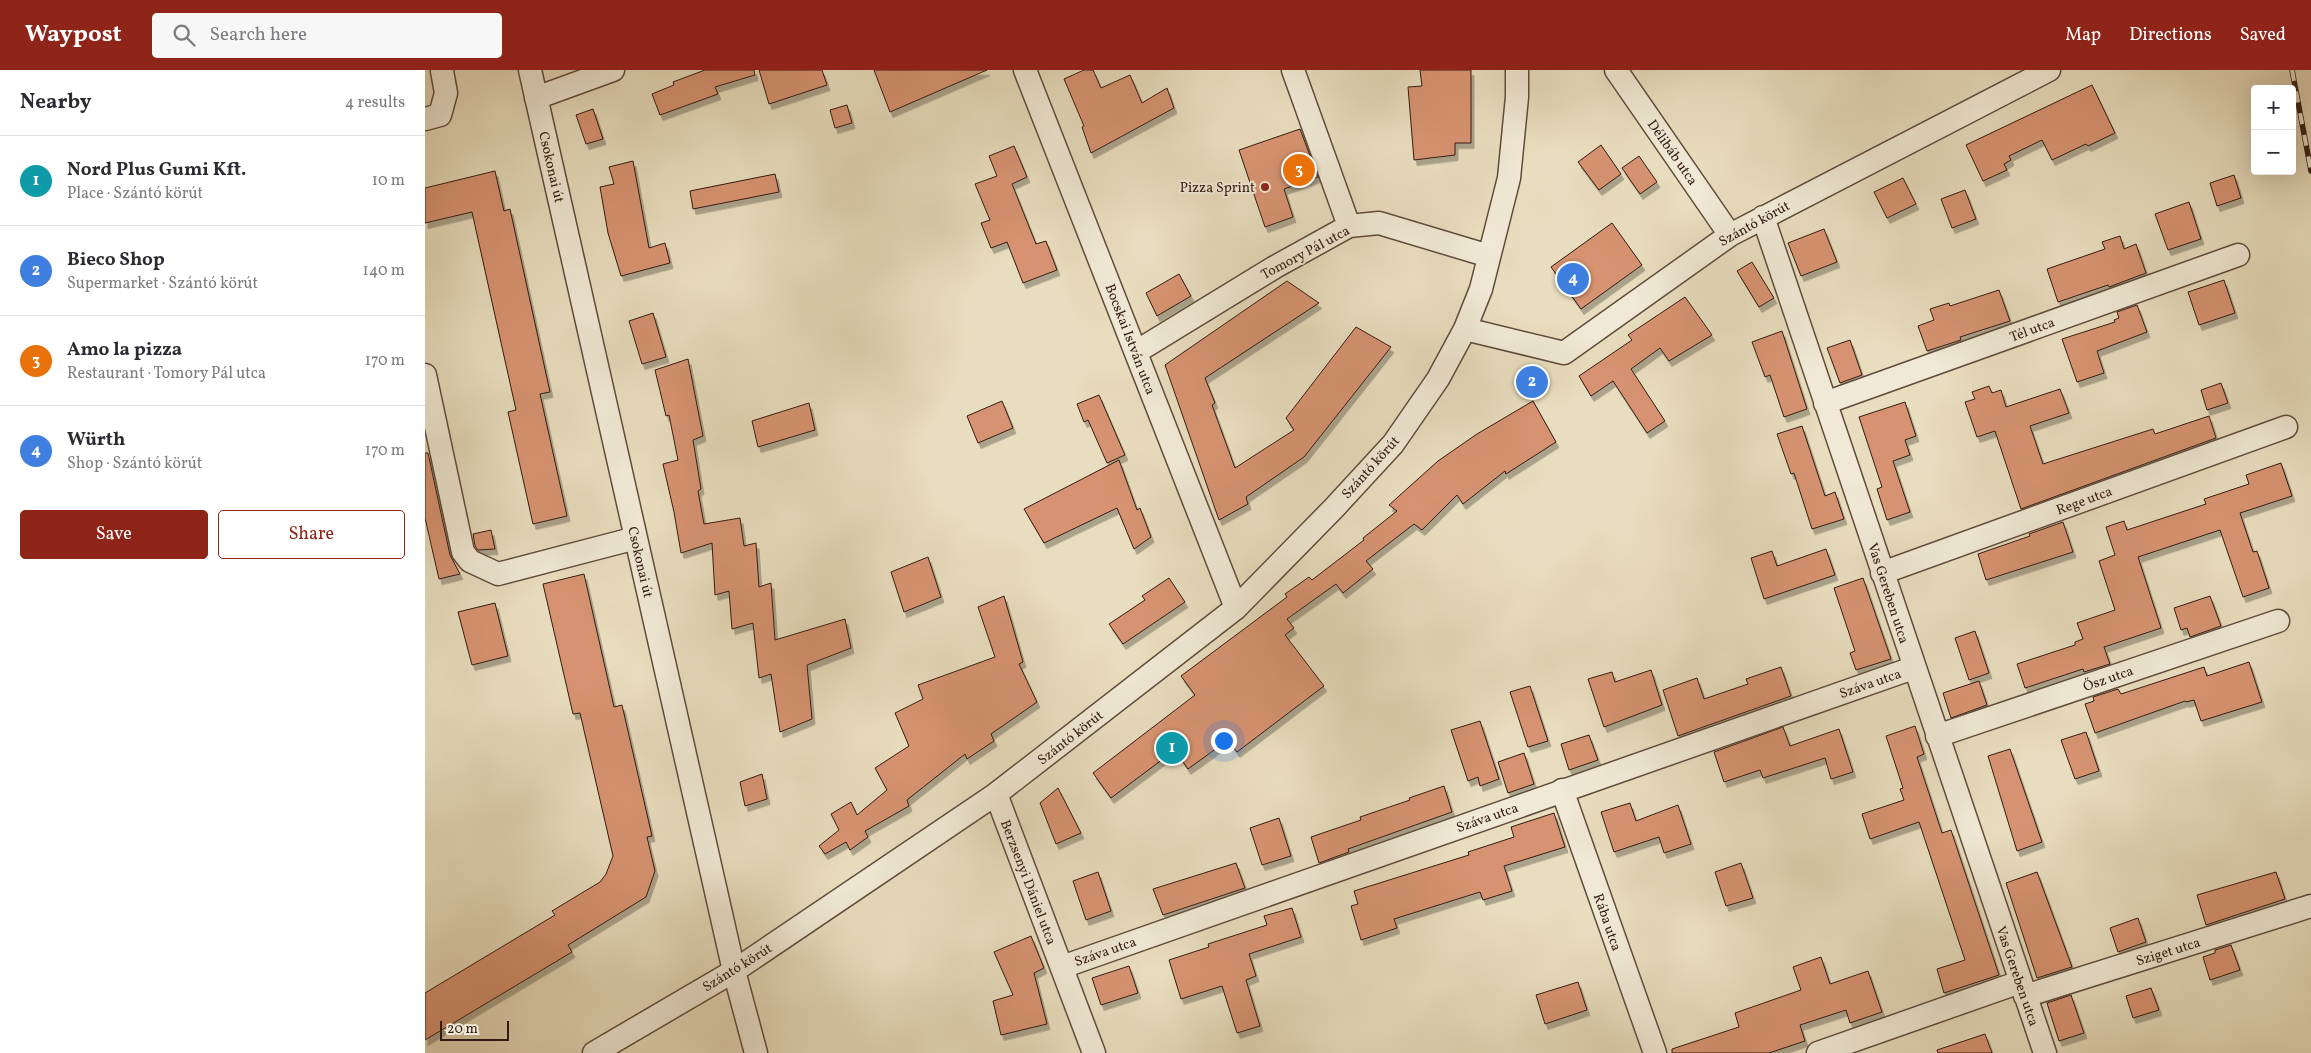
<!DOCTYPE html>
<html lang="en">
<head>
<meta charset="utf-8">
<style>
  body { margin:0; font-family:Vollkorn,serif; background:#f7f7f7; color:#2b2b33 }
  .controls { position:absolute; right:15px; top:15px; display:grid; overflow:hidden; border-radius:5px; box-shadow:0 5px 20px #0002 }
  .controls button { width:45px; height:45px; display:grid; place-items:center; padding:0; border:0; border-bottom:1px solid #e1e1e2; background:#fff; color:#2b2b33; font:25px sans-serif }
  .scale { position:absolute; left:15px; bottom:12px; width:69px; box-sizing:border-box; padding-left:5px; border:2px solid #321b12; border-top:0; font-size:14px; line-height:18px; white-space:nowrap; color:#321b12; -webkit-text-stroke:4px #f0e9d5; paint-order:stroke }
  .you { position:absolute; left:798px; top:670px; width:18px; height:18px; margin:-12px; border:4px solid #fff; border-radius:50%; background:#1a73e8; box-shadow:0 0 0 8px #1a73e833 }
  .badge { display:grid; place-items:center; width:32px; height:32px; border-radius:50%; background:#8f2418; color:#fff; font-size:16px; font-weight:700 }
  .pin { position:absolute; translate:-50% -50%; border:2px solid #fff; box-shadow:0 1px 5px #0006 }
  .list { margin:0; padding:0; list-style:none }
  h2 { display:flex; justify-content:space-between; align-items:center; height:65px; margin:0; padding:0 20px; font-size:21px }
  h2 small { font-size:16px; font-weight:400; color:#7c7c81 }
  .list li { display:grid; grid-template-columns:32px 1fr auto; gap:15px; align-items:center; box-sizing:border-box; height:90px; padding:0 20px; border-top:1px solid #e1e1e2 }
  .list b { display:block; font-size:19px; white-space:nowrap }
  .list p { margin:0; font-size:16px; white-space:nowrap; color:#7c7c81 }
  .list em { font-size:16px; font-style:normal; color:#7c7c81 }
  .actions { display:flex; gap:10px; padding:15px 20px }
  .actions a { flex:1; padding:11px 0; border:1px solid #8f2418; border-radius:5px; text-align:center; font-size:18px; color:#8f2418 }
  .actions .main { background:#8f2418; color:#fff }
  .icon { flex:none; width:28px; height:28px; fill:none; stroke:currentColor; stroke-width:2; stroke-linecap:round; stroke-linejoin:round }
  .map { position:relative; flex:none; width:1886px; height:983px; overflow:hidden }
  header { display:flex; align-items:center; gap:30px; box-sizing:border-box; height:70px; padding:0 25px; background:#8f2418; color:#fff }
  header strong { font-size:24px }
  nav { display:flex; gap:28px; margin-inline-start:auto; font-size:18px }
  .search { width:350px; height:45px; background:#f7f7f7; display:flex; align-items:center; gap:12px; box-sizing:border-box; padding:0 18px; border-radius:5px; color:#7c7c81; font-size:19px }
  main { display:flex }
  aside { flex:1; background:#fff }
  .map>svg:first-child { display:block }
  .building { fill:#d79371; stroke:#321b12; filter:url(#shadow) }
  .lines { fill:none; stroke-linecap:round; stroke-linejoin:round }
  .minor-casing { stroke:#604c3d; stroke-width:25 }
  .minor { stroke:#f0e9d5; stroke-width:22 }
  .rail-casing { stroke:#321b12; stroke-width:5.5 }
  .rail { stroke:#f0e9d5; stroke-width:4; stroke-dasharray:11; stroke-linecap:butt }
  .poi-dot { fill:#8f2418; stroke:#f0e9d5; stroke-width:2 }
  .labels { text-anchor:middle; stroke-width:4; stroke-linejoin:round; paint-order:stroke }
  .street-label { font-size:14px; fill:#321b12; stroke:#f0e9d5 }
  .poi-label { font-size:14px; fill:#321b12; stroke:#f0e9d5; text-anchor:end }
</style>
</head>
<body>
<header>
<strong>Waypost</strong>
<div class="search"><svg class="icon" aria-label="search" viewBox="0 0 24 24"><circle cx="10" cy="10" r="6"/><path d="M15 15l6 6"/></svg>Search here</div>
<nav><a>Map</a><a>Directions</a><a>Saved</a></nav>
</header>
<main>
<aside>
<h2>Nearby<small>4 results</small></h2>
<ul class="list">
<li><span class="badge" style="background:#0f9aa8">1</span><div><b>Nord Plus Gumi Kft.</b><p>Place · Szántó körút</p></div><em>10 m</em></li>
<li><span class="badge" style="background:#3f7fe0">2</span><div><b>Bieco Shop</b><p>Supermarket · Szántó körút</p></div><em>140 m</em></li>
<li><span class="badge" style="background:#e8710a">3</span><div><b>Amo la pizza</b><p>Restaurant · Tomory Pál utca</p></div><em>170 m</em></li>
<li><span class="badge" style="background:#3f7fe0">4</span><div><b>Würth</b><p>Shop · Szántó körút</p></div><em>170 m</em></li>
</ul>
<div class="actions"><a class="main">Save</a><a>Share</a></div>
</aside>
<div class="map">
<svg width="1886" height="983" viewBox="0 0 1886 983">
  <defs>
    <filter id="shadow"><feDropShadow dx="3" dy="5.5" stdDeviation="0" flood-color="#0004"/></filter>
  </defs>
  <rect width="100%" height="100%" fill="#e8ddbe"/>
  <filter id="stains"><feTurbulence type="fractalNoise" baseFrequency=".004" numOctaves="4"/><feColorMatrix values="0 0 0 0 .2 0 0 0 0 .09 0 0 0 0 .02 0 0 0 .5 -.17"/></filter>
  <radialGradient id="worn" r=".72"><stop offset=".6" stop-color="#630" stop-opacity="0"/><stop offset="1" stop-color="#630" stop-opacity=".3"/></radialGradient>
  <path class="building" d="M 280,0 L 329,0 L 330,5 L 290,17 L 293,24 L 235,45 L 227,24 L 249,15 L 248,12 Z
    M 334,0 L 397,0 L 402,15 L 344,34 Z
    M 449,0 L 562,0 L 465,42 Z
    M 659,0 L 668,0 L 676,18 L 705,5 L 717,33 L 742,18 L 749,38 L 666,83 L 657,57 L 659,56 L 639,9 Z
    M 995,0 L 1046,0 L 1046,73 L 1030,73 L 1030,85 L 989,90 L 983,17 L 997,16 Z
    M 1667,15 L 1690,63 L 1663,76 L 1661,74 L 1627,90 L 1617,70 L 1584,86 L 1586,90 L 1579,94 L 1582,100 L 1558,111 L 1541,75 Z
    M 422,35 L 427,53 L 410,58 L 405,40 Z
    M 168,39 L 178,69 L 161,74 L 151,45 Z
    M 875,59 L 893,107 L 859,119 L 868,147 L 840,157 L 814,80 Z
    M 1176,75 L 1196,104 L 1174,120 L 1153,92 Z
    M 589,76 L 602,107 L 587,114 L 611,174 L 621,171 L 632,200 L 598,213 L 582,172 L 566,178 L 556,153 L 565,150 L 550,114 L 572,106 L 564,86 Z
    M 1214,86 L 1232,112 L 1215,124 L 1197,98 Z
    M 208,91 L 224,178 L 240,173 L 245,193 L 196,206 L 183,163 L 175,117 L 189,114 L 184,97 Z
    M 70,101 L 79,141 L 85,139 L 125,322 L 115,324 L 142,446 L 108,454 L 83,342 L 91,340 L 47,142 L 0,153 L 0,118 Z
    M 350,104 L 354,122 L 268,139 L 265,121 Z
    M 1809,105 L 1816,128 L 1792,136 L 1785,113 Z
    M 1478,108 L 1491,134 L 1462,148 L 1449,122 Z
    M 1540,120 L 1551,149 L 1527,158 L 1516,129 Z
    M 1764,132 L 1776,169 L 1743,180 L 1730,144 Z
    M 1187,153 L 1217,195 L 1156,239 L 1126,197 Z
    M 1399,159 L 1412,192 L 1376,206 L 1363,173 Z
    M 1695,166 L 1699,179 L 1711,174 L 1721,203 L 1684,217 L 1683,215 L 1633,232 L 1622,199 L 1680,179 L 1677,172 Z
    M 1327,192 L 1349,228 L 1334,237 L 1312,201 Z
    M 754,204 L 766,226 L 732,246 L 721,223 Z
    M 1799,210 L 1810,243 L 1774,255 L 1763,222 Z
    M 862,211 L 894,233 L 780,308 L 790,333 L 787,335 L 810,398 L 869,360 L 861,348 L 931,257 L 966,277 L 879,387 L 821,427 L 823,434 L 794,450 L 740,295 Z
    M 1574,220 L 1585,251 L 1535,267 L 1536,270 L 1502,281 L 1493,256 L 1509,250 L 1505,239 L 1524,233 L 1525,236 Z
    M 1260,227 L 1287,265 L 1244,291 L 1235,278 L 1206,299 L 1240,351 L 1222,363 L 1188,311 L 1166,326 L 1154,306 L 1207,270 L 1203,265 Z
    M 1712,235 L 1722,262 L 1672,281 L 1679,303 L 1652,312 L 1637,269 L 1690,252 L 1689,250 L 1694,248 L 1692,242 Z
    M 228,243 L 241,287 L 217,294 L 204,251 Z
    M 1357,261 L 1382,339 L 1359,347 L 1345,305 L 1340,307 L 1327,272 Z
    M 1425,270 L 1437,305 L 1415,313 L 1402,278 Z
    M 263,289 L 278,366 L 268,370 L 276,419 L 273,421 L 279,454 L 315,448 L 319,476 L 331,473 L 334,517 L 346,513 L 350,570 L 420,549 L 426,578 L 382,595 L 387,649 L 355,662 L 346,604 L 334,608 L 328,553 L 307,559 L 304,521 L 290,525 L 287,473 L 256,483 L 249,442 L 238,394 L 253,390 L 244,345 L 241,346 L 230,300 Z
    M 1796,313 L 1803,333 L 1782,340 L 1776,320 Z
    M 1564,316 L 1567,323 L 1576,320 L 1581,337 L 1635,319 L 1644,343 L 1605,356 L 1618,394 L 1728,359 L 1730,364 L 1784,346 L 1791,368 L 1596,439 L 1570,361 L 1552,367 L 1540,332 L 1550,329 L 1547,322 Z
    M 674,325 L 700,385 L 682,393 L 663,350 L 659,352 L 652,334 Z
    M 577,331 L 588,358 L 553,373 L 542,346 Z
    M 1108,331 L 1131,372 L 1081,404 L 1080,401 L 1038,434 L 1032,425 L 997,460 L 989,454 L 941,491 L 948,499 L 918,523 L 911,514 L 862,549 L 869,558 L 860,565 L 899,616 L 812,682 L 803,670 L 763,699 L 750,680 L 686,728 L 668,703 L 770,625 L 756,606 L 862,527 L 860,524 L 884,507 L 887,510 L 939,470 L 938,468 L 972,441 L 964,435 L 1013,391 L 1052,364 Z
    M 1480,332 L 1491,366 L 1480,370 L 1485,385 L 1468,391 L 1485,442 L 1462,450 L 1452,419 L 1457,417 L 1434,347 Z
    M 384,333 L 390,360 L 333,377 L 327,351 Z
    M 1377,356 L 1400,426 L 1410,422 L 1419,449 L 1387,459 L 1369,403 L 1366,404 L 1352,364 Z
    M 0,383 L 3,383 L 25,485 L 35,504 L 14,509 L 0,448 Z
    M 694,390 L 712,440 L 715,438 L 726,467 L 709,479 L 692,438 L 619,473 L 599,439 Z
    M 1856,393 L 1867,426 L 1815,443 L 1828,482 L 1832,481 L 1844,518 L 1818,527 L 1795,460 L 1713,487 L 1736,558 L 1679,577 L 1685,594 L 1659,602 L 1658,599 L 1600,618 L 1592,594 L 1650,575 L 1650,572 L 1658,569 L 1652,553 L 1690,540 L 1674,491 L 1690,485 L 1681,457 L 1699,451 L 1702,460 L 1781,434 L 1779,429 L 1824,414 L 1821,405 Z
    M 1638,452 L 1648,482 L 1561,510 L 1553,484 L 1605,466 L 1604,464 Z
    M 66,460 L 70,479 L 53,480 L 50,476 L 48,464 Z
    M 1401,479 L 1410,505 L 1339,529 L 1326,488 L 1347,481 L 1352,496 Z
    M 503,487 L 516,527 L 479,542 L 466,502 Z
    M 159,504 L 189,637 L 197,635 L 227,766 L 222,767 L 230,801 L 221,827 L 143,875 L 147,882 L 0,970 L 0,923 L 130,845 L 127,841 L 175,812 L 181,804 L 188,786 L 155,643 L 148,644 L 118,514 Z
    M 744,508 L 760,532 L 698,574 L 684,554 L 720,530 L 717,526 Z
    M 1438,508 L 1466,589 L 1431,600 L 1425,583 L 1430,581 L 1409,518 Z
    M 579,526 L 598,592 L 594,594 L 612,632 L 566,664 L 569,671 L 542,689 L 540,684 L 482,730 L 484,736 L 440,761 L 443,767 L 425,780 L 421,772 L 400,784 L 394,776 L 414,760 L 406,744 L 426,732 L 432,745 L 462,720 L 450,698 L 484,676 L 470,643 L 498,629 L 493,615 L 570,587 L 553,537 Z
    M 1785,526 L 1796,556 L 1765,567 L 1762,558 L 1756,560 L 1749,538 Z
    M 70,533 L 83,586 L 47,595 L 33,542 Z
    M 1550,561 L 1564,603 L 1544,610 L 1530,568 Z
    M 1824,592 L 1837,632 L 1776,651 L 1769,630 L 1761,632 L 1760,631 L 1670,663 L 1660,634 L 1669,631 L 1668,627 L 1693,619 L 1696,624 L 1779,597 L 1782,606 Z
    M 1356,597 L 1366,626 L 1253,666 L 1238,620 L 1272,608 L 1279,629 L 1323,614 L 1321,609 Z
    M 1226,600 L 1237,635 L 1179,657 L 1163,609 L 1187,602 L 1190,612 Z
    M 1554,611 L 1562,635 L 1526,648 L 1518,623 Z
    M 1105,616 L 1123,671 L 1103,677 L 1085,622 Z
    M 1055,651 L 1074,709 L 1055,716 L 1053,707 L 1043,711 L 1026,660 Z
    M 1490,656 L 1499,684 L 1492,687 L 1517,763 L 1526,760 L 1574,905 L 1519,923 L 1512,899 L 1540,890 L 1494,752 L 1445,769 L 1437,744 L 1479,730 L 1475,719 L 1478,718 L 1461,666 Z
    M 1358,657 L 1365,676 L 1414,659 L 1428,702 L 1406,709 L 1400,688 L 1338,708 L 1335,700 L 1299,712 L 1289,682 Z
    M 1661,662 L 1674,701 L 1650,709 L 1636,670 Z
    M 1164,665 L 1173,690 L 1144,700 L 1136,674 Z
    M 1585,679 L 1617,772 L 1592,781 L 1563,686 Z
    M 1099,683 L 1109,714 L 1083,723 L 1073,692 Z
    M 337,704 L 342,729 L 320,736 L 315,712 Z
    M 1019,716 L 1027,742 L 923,779 L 924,782 L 894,793 L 886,767 L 936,750 L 935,747 L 985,730 L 984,728 Z
    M 633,718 L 656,763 L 631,774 L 615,733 Z
    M 1205,733 L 1211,751 L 1253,735 L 1266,774 L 1239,783 L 1234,767 L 1189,782 L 1176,742 Z
    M 1129,743 L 1140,777 L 1079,796 L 1087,821 L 1058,830 L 1055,822 L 969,849 L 972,858 L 936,870 L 926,836 L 933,834 L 929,821 L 1044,785 L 1043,782 L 1089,767 L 1086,757 Z
    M 854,748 L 866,786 L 837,795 L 825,758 Z
    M 811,793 L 820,818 L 738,845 L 728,819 Z
    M 1316,793 L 1328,828 L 1301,836 L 1290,802 Z
    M 673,802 L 686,841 L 661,850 L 648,811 Z
    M 1612,802 L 1647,897 L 1612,908 L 1581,813 Z
    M 1851,802 L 1860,829 L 1781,855 L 1772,825 Z
    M 867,838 L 876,867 L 824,884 L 831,906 L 821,910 L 835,956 L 812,963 L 797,916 L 756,929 L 744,890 L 784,877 L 783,874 L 842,855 L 839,846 Z
    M 1713,848 L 1721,872 L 1693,882 L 1685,858 Z
    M 606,866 L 619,898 L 609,903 L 622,954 L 576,965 L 568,931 L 588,925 L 569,882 Z
    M 1806,875 L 1815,900 L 1785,910 L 1778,887 L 1790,883 L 1790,880 Z
    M 1396,887 L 1405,914 L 1443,901 L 1457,942 L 1425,953 L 1421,940 L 1375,955 L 1380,971 L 1344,983 L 1247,983 L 1247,979 L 1314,957 L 1310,943 L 1376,920 L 1368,897 Z
    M 704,896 L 713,923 L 676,935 L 667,908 Z
    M 1153,912 L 1162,940 L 1120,954 L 1111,925 Z
    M 1726,918 L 1734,940 L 1708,948 L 1701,926 Z
    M 1646,925 L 1659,963 L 1634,971 L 1622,933 Z
    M 1560,964 L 1567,983 L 1513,983 L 1512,980 Z"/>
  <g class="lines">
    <g class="minor-casing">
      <path id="minor" d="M 105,0 L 309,901 L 331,983
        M 600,0 L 811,538
        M 868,0 L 924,156
        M 1191,0 L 1305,165
        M 111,28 L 188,0
        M 0,49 L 15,45 L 21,23 L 17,1
        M 1338,147 L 1620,983
        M 1040,259 L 1139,283 L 1305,165 L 1624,0
        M 711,282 L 850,197 L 924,156 L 954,153 L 1064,186
        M 0,305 L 38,482 L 45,491 L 73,504 L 211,468
        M 1400,333 L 1813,185
        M 1457,503 L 1861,357
        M 1512,666 L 1853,551
        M 1137,720 L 1230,983
        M 571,724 L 669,983
        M 637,897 L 1488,598
        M 1600,926 L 1886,836
        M 169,983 L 309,901 L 571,724 L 811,538 L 909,438 L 968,374 L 1013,309 L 1040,259 L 1056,219 L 1084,108 L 1092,27 L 1092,0
        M 1393,983 L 1595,912"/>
    </g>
    <use href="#minor" class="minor"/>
    <g class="rail-casing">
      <path id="rail" d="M 1867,0 L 1886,101"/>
    </g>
    <use href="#rail" class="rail"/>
  </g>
  <circle class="poi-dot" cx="840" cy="117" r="5"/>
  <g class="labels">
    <g class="street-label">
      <text transform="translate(1248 82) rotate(55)" y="5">Délibáb utca</text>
      <text transform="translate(127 97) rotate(77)" y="5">Csokonai út</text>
      <text transform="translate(1329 153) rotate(-29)" y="5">Szántó körút</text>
      <text transform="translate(880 182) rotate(-28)" y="5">Tomory Pál utca</text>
      <text transform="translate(1607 259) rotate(-20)" y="5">Tél utca</text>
      <text transform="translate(706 269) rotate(69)" y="5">Bocskai István utca</text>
      <text transform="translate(945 397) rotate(-48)" y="5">Szántó körút</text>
      <text transform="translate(1659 430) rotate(-20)" y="5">Rege utca</text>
      <text transform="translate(216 492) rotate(77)" y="5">Csokonai út</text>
      <text transform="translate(1464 523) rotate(72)" y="5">Vas Gereben utca</text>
      <text transform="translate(1683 608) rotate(-19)" y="5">Ősz utca</text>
      <text transform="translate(1445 613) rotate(-19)" y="5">Száva utca</text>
      <text transform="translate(645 667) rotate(-38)" y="5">Szántó körút</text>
      <text transform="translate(1062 747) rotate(-19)" y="5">Száva utca</text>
      <text transform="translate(604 812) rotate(69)" y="5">Berzsenyi Dániel utca</text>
      <text transform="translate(1183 852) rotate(71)" y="5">Rába utca</text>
      <text transform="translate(680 881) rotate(-19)" y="5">Száva utca</text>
      <text transform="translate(1743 881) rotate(-17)" y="5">Sziget utca</text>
      <text transform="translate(312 897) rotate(-32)" y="5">Szántó körút</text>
      <text transform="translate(1593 906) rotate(71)" y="5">Vas Gereben utca</text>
    </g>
    <g class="poi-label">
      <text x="830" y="122">Pizza Sprint</text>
    </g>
  </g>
  <rect width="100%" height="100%" filter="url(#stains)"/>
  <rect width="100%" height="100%" fill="url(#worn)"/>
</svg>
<div class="controls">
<button>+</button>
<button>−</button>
</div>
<div class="scale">20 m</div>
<div class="you"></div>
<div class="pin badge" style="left:747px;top:678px;background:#0f9aa8">1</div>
<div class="pin badge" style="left:1107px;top:312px;background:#3f7fe0">2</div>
<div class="pin badge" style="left:874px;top:100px;background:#e8710a">3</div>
<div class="pin badge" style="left:1148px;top:209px;background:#3f7fe0">4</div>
</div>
</main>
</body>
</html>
